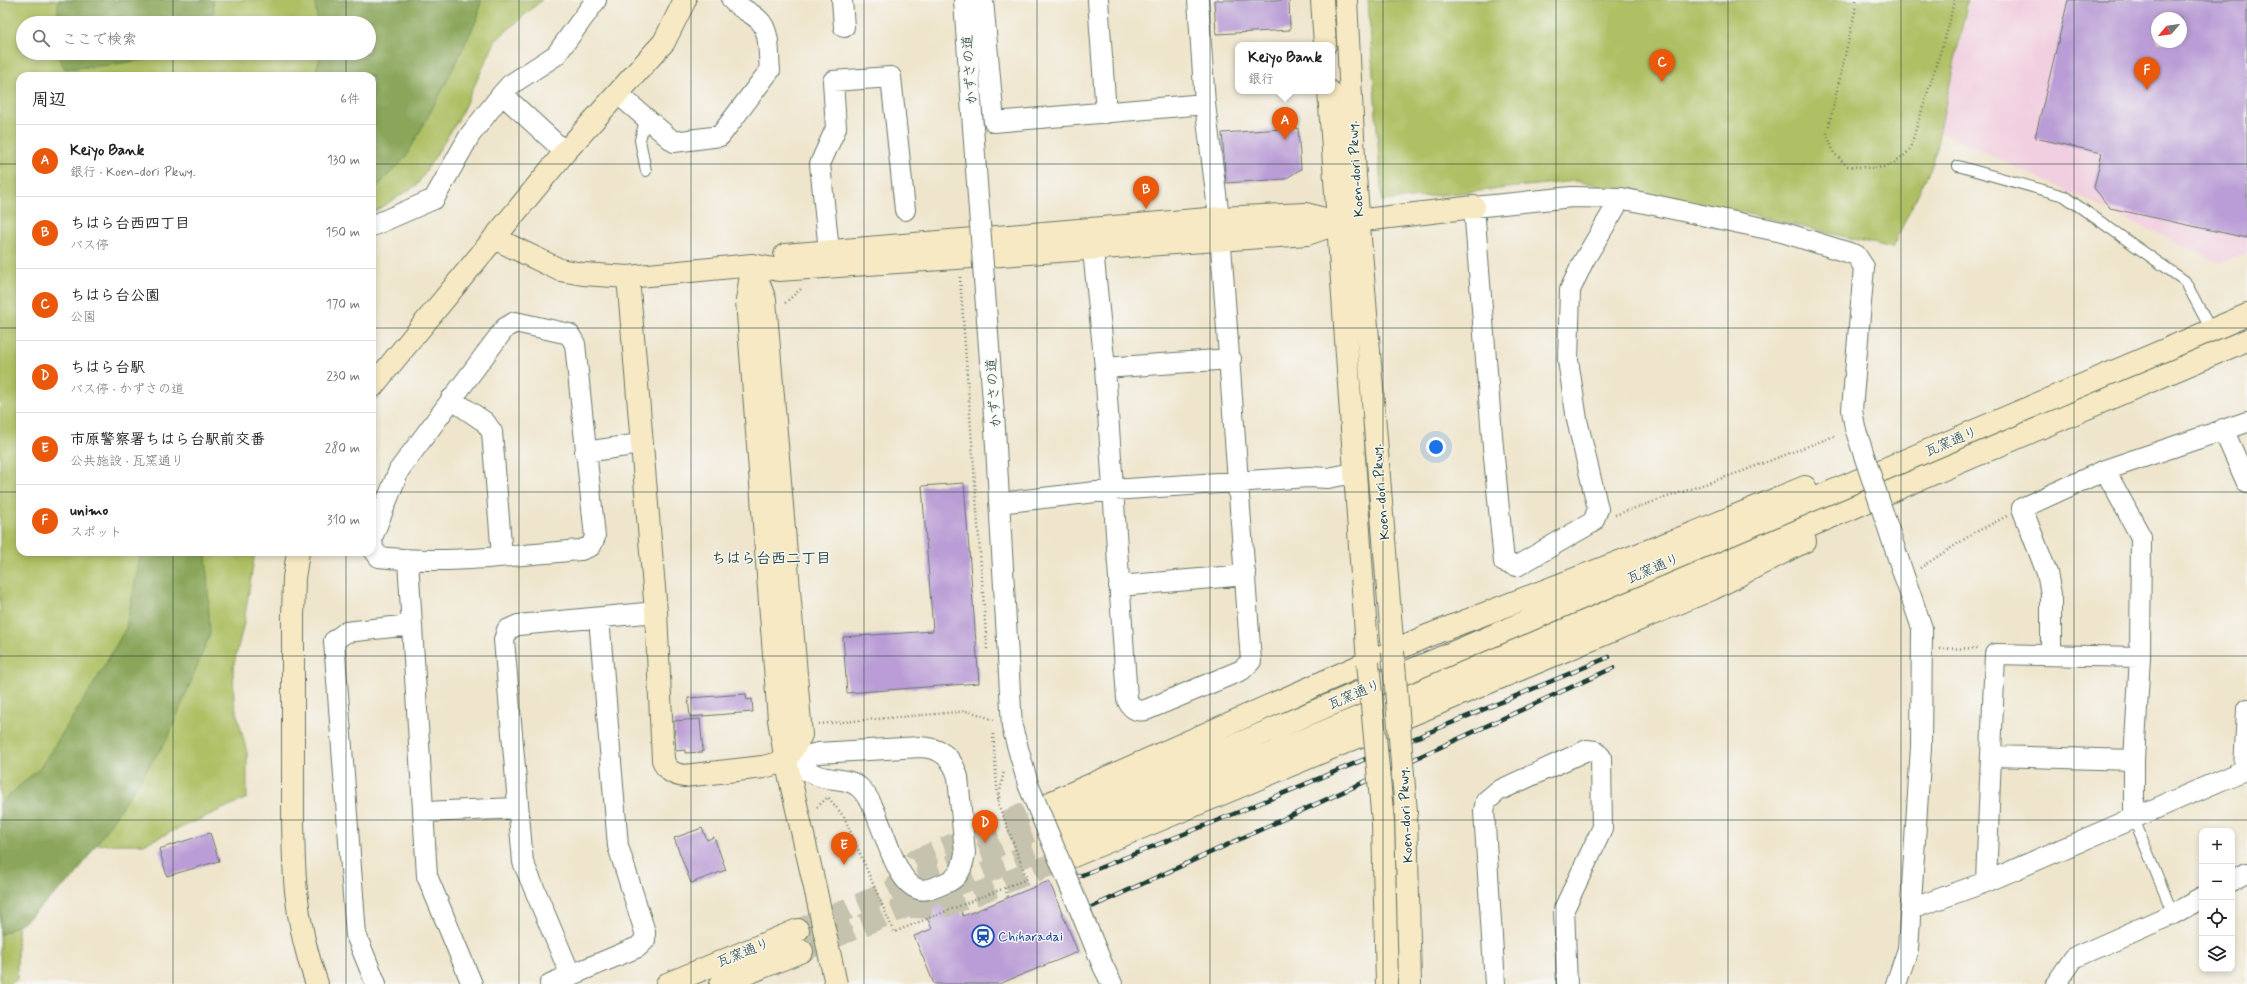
<!DOCTYPE html>
<html lang="ja">
<head>
<meta charset="utf-8">
<style>
  body { margin:0; font-family:Mynerve,"Klee One",sans-serif; background:#f6f6f6; color:#202124 }
  .controls { position:absolute; right:12px; bottom:12px; display:grid; overflow:hidden; border-radius:8px; box-shadow:0 2px 6px #0003 }
  .controls button { width:36px; height:36px; display:grid; place-items:center; padding:0; border:0; border-bottom:1px solid #e0e0e0; background:#fff; color:#202124; font:20px sans-serif }
  .compass { position:absolute; left:2151px; top:12px; width:36px; height:36px; border-radius:50%; background:#fff; box-shadow:0 2px 6px #0003; rotate:241deg }
  .you { position:absolute; left:1436px; top:447px; width:14px; height:14px; margin:-10px; border:3px solid #fff; border-radius:50%; background:#1a73e8; box-shadow:0 0 0 6px #1a73e833 }
  .badge { display:grid; place-items:center; width:26px; height:26px; border-radius:50%; background:#ea580c; color:#fff; font-size:13px; font-weight:700 }
  .pin { position:absolute; translate:-50% -33px; filter:drop-shadow(0 1px 2px #0008) }
  .pin::after { content:''; position:absolute; top:21px; width:14px; height:12px; background:inherit; clip-path:polygon(0 0,100% 0,50% 100%) }
  .popup { position:absolute; left:1235px; top:42px; width:100px; height:52px; box-sizing:border-box; display:grid; place-content:center; border-radius:8px; background:#fff; filter:drop-shadow(0 1px 3px #0005); font-size:13px; white-space:nowrap; color:#757577 }
  .popup b { font-size:15px; color:#202124 }
  .popup::after { content:''; position:absolute; left:50%; top:100%; margin-left:-8px; border:8px solid transparent; border-top-color:#fff }
  .list { margin:0; padding:0; list-style:none }
  h2 { display:flex; justify-content:space-between; align-items:center; height:52px; margin:0; padding:0 16px; font-size:17px }
  h2 small { font-size:13px; font-weight:400; color:#757577 }
  .list li { display:grid; grid-template-columns:26px 1fr auto; gap:12px; align-items:center; box-sizing:border-box; height:72px; padding:0 16px; border-top:1px solid #e0e0e0 }
  .list b { display:block; font-size:15px; white-space:nowrap }
  .list p { margin:0; font-size:13px; white-space:nowrap; color:#757577 }
  .list em { font-size:13px; font-style:normal; color:#757577 }
  .icon { flex:none; width:22px; height:22px; fill:none; stroke:currentColor; stroke-width:2; stroke-linecap:round; stroke-linejoin:round }
  .map { position:relative; flex:none; width:2247px; height:984px; overflow:hidden }
  .search { position:absolute; background:#fff; box-shadow:0 2px 6px #0003; left:16px; top:16px; width:360px; height:44px; display:flex; align-items:center; gap:10px; box-sizing:border-box; padding:0 14px; border-radius:22px; color:#757577; font-size:15px }
  .panel { position:absolute; background:#fff; box-shadow:0 2px 6px #0003; left:16px; top:72px; width:360px; height:484px; border-radius:12px }
  .map>svg:first-child { display:block }
  .built { fill:#f2cfe0; fill-rule:evenodd }
  .green { fill:#aec064; stroke:#667e4c; fill-rule:evenodd }
  .forest { fill:#8aa65a; stroke:#547247 }
  .building { fill:#ba9dd6; fill-rule:evenodd }
  .lines { fill:none; stroke-linecap:round; stroke-linejoin:round }
  .secondary-tunnel { stroke:#c5c3ae; stroke-width:22; stroke-dasharray:22 11; stroke-linecap:butt }
  .lane-casing { stroke:#687869; stroke-width:12 }
  .street-casing { stroke:#687869; stroke-width:22 }
  .secondary-casing { stroke:#687869; stroke-width:24 }
  .path { stroke:#687869; stroke-width:2.5; stroke-dasharray:1 3; stroke-linecap:butt }
  .lane { stroke:#fff; stroke-width:10 }
  .street { stroke:#fff; stroke-width:20 }
  .secondary { stroke:#f7e9c3; stroke-width:22 }
  .rail-casing { stroke:#1f3d34; stroke-width:4.5 }
  .rail { stroke:#f6f6f2; stroke-width:3; stroke-dasharray:9; stroke-linecap:butt }
  .street-bridge-casing { stroke:#687869; stroke-width:22; stroke-linecap:butt }
  .secondary-bridge-casing { stroke:#687869; stroke-width:24; stroke-linecap:butt }
  .street-bridge { stroke:#fff; stroke-width:20 }
  .secondary-bridge { stroke:#f7e9c3; stroke-width:22 }
  .grid { fill:none; stroke:#1f3d34; stroke-width:1; stroke-opacity:0.55 }
  .labels { text-anchor:middle; stroke-width:3; stroke-linejoin:round; paint-order:stroke }
  .street-label { font-size:14px; fill:#1f3d34; stroke:#f6f6f2 }
  .transit-label { font-size:14px; fill:#164399; stroke:#f6f6f2; text-anchor:start }
  .neighbourhood-label { font-size:15px; font-weight:bold; fill:#1f3d34; stroke:#f6f6f2 }
</style>
</head>
<body>
<div class="map">
<svg width="2247" height="984" viewBox="0 0 2247 984">
  <rect width="100%" height="100%" fill="#f6f6f2"/>
  <filter id="ink" filterUnits="userSpaceOnUse"><feTurbulence type="fractalNoise" baseFrequency=".025" numOctaves="2"/><feDisplacementMap in="SourceGraphic" scale="8" xChannelSelector="R" yChannelSelector="G"/><feConvolveMatrix kernelMatrix="1 2 1 2 8 2 1 2 1" color-interpolation-filters="sRGB"/></filter>
  <filter id="wash" filterUnits="userSpaceOnUse"><feTurbulence type="fractalNoise" baseFrequency=".012" numOctaves="4" result="noise"/><feDisplacementMap in="SourceGraphic" scale="16" xChannelSelector="R" yChannelSelector="G"/><feGaussianBlur stdDeviation="0.9" result="paint"/><feColorMatrix in="noise" values="0 0 0 0 0 0 0 0 0 0 0 0 0 0 0 0 0 1.4 0 .05"/><feComposite in="paint" operator="in"/></filter>
  <g filter="url(#wash)">
    <rect width="100%" height="100%" fill="#efe5cc"/>
    <path class="built" d="M 1970,0 L 2247,0 L 2247,253 L 2221,263 L 1940,132 ZM 2157,18 L 2181,18 L 2181,42 L 2157,42 Z"/>
    <path class="green" d="M 0,0 L 542,0 L 496,40 L 458,120 L 417,185 L 372,213 L 372,76 L 20,76 L 20,552 L 255,552 L 244,623 L 233,668 L 234,702 L 247,753 L 247,798 L 144,844 L 28,845 L 18,863 L 17,979 L 11,984 L 0,984 ZM 23,23 L 369,23 L 369,53 L 23,53 Z
      M 1368,0 L 1968,0 L 1933,163 L 1892,248 L 1736,211 L 1575,181 L 1382,201 Z"/>
    <path class="forest" d="M 58,0 L 213,0 L 214,12 L 201,23 L 58,23 Z
      M 315,0 L 481,0 L 478,17 L 446,83 L 406,157 L 372,192 L 372,76 L 314,76 L 320,58 L 320,53 L 369,53 L 369,23 L 317,23 Z
      M 58,53 L 167,53 L 164,56 L 110,65 L 65,69 L 58,57 Z
      M 141,552 L 206,552 L 210,634 L 168,738 L 75,876 L 25,921 L 0,935 L 0,803 L 40,768 L 94,684 L 126,628 Z"/>
    <g id="blocks">
      <path class="building" d="M 1214,0 L 1289,0 L 1290,30 L 1216,34 Z
        M 2068,0 L 2247,0 L 2247,238 L 2110,208 L 2094,188 L 2102,153 L 2035,138 ZM 2157,18 L 2181,18 L 2181,42 L 2157,42 Z
        M 1298,128 L 1301,169 L 1285,179 L 1226,183 L 1222,133 Z
        M 964,483 L 979,683 L 847,693 L 843,637 L 933,631 L 922,486 Z
        M 746,694 L 747,700 L 752,699 L 753,712 L 690,717 L 688,698 Z
        M 700,719 L 703,752 L 685,753 L 685,750 L 676,751 L 674,721 Z
        M 702,828 L 707,840 L 714,837 L 726,870 L 691,883 L 674,838 Z
        M 210,833 L 219,861 L 167,876 L 159,849 Z
        M 1049,881 L 1078,952 L 999,984 L 934,984 L 914,936 L 932,929 L 923,908 L 955,895 L 963,916 Z"/>
    </g>
  </g>
  <g filter="url(#ink)">
    <use href="#blocks" fill-opacity="0" stroke="#687869" stroke-width="1"/>
    <g class="lines">
      <path class="secondary-tunnel" d="M 895,888 L 914,861 L 1052,802
        M 910,907 L 941,908 L 1073,856
        M 798,930 L 1059,820
        M 802,951 L 1067,838"/>
      <g class="lane-casing">
        <path id="lane" d="M 1958,166 L 2064,196 L 2185,281 L 2211,330
          M 646,171 L 640,140 L 646,116
          M 2134,819 L 2173,914"/>
      </g>
      <g class="street-casing">
        <path id="street" d="M 842,0 L 844,27
          M 964,0 L 975,156
          M 983,0 L 994,122 L 1205,104
          M 1098,0 L 1106,113
          M 502,94 L 565,152
          M 618,94 L 674,142 L 720,136 L 770,70 C 768,56 771,31 759,20 C 751,12 740,9 732,0
          M 1621,198 L 1583,262 L 1570,290 L 1568,360 L 1577,420 L 1598,509 L 1593,522 L 1517,566 L 1504,562 L 1492,436 L 1474,207 L 1572,197 L 1621,198 L 1782,232 L 1856,255 L 1864,267 L 1852,410 L 1855,428
          M 372,226 L 434,199 L 470,135 L 502,94 L 510,85 L 556,55 L 596,0
          M 1093,250 L 1105,368 L 1127,699 C 1131,709 1136,712 1146,710 L 1242,670 L 1251,661 L 1219,218 L 1205,104 L 1198,0
          M 829,251 L 820,164 L 836,128 L 833,81 L 891,77 L 905,210
          M 515,322 L 569,334 L 575,344 L 595,537 L 591,546 L 581,550 C 515,555 446,565 379,557 L 373,549 L 372,538 L 399,470 L 505,328 Z
          M 1105,368 L 1231,359
          M 451,399 L 485,422 L 492,432 L 502,556
          M 995,429 L 1012,727 L 1028,784
          M 2223,429 L 2247,483
          M 585,452 L 640,444
          M 2105,470 L 2141,537 L 2140,657 L 2134,760 L 2134,819
          M 999,503 L 1113,490 L 1309,477 L 1328,478 L 1354,473
          M 408,560 L 427,876 L 472,984
          M 1119,586 L 1246,575
          M 2051,653 L 2051,594 L 2047,573 L 2022,508 L 2105,470 L 2247,422
          M 920,747 C 941,748 952,757 958,777 L 965,853 C 963,864 961,875 950,881 C 940,885 928,892 918,889 C 890,880 883,809 860,788 C 848,777 833,781 819,776 C 808,772 797,766 786,761 L 818,753 Z
          M 1992,756 L 2134,760
          M 2244,770 L 2247,709
          M 425,812 L 518,808
          M 2232,881 L 2247,873
          M 1986,882 L 1995,654 L 2140,657
          M 1911,909 L 1986,882 L 2247,769
          M 1103,966 L 1112,984
          M 571,976 L 523,862 L 504,640 L 507,630 L 518,625 L 656,612
          M 376,984 L 356,935 L 334,641 L 346,632 L 411,625
          M 550,984 L 638,947 L 645,940 L 645,932 L 618,846 L 599,618
          M 1495,984 L 1484,811 L 1486,801 L 1498,791 L 1587,750 L 1595,751 L 1601,757 L 1602,829 L 1564,909 L 1567,984
          M 1896,984 L 1908,949 L 1921,747 L 1922,628 L 1905,579
          M 2056,984 L 2074,958 L 2173,914 L 2202,898"/>
      </g>
      <g class="secondary-casing">
        <path id="secondary" d="M 1322,0 L 1325,45
          M 1346,0 L 1355,176 L 1393,652
          M 1329,91 L 1368,663
          M 494,238 L 560,270 L 583,274 L 628,277 L 752,265 L 779,270 L 1307,234 L 1339,223 L 1474,207
          M 785,255 L 1219,218 L 1306,214 L 1339,223
          M 752,268 L 747,301 L 779,720 L 786,761 L 816,892
          M 628,277 L 656,612 L 663,760 C 667,771 673,774 684,776 L 763,767 L 786,761 L 801,735 L 765,300 L 752,265
          M 372,387 L 565,152 L 664,42 L 685,0
          M 298,552 L 294,578 L 293,618 C 293,672 293,726 293,780 C 293,854 291,913 317,984
          M 1052,802 L 1427,636 L 1694,533 L 1805,487
          M 1406,812 L 1410,984
          M 1059,820 L 2247,315
          M 1383,822 L 1387,984
          M 1067,838 L 1377,710 L 2247,340
          M 1073,856 L 1712,589 L 1805,541
          M 667,984 L 798,930
          M 721,984 L 802,951"/>
      </g>
      <path class="path" d="M 1856,0 L 1855,12 L 1827,134 L 1834,153 L 1847,166 C 1877,168 1886,173 1909,151 L 1949,25 L 1954,0
        M 960,277 L 987,649
        M 785,303 L 802,288
        M 1615,515 L 1743,471 L 1837,435
        M 1920,568 L 1974,533 L 2007,516
        M 1940,649 L 1979,648
        M 819,724 L 969,711 L 994,720
        M 993,734 L 998,799
        M 817,807 L 828,797 L 844,817 L 894,932 L 1027,879 L 998,803 L 1004,770
        M 1005,888 L 1008,897"/>
      <use href="#lane" class="lane"/>
      <use href="#street" class="street"/>
      <use href="#secondary" class="secondary"/>
      <g class="rail-casing">
        <path id="rail" d="M 1072,879 L 1241,811 L 1609,657
          M 1083,911 L 1613,668"/>
      </g>
      <use href="#rail" class="rail"/>
      <g class="street-bridge-casing">
        <path id="street-bridge" d="M 975,156 L 995,429
          M 1855,428 L 1905,579
          M 1028,784 L 1103,966"/>
      </g>
      <g class="secondary-bridge-casing">
        <path id="secondary-bridge" d="M 1393,652 L 1406,812
          M 1368,663 L 1383,822
          M 816,892 L 836,984"/>
      </g>
      <use href="#street-bridge" class="street-bridge"/>
      <use href="#secondary-bridge" class="secondary-bridge"/>
    </g>
  </g>
  <path class="grid" d="M 173,0 L 173,23M 346,0 L 346,23M 519,0 L 519,984M 691,0 L 691,984M 864,0 L 864,984M 1037,0 L 1037,984M 1210,0 L 1210,984M 1383,0 L 1383,984M 1556,0 L 1556,984M 1728,0 L 1728,984M 1901,0 L 1901,984M 2074,0 L 2074,984M 173,53 L 173,76M 346,53 L 346,76M 0,164 L 20,164M 372,164 L 2247,164M 0,328 L 20,328M 372,328 L 2247,328M 0,492 L 20,492M 372,492 L 2247,492M 173,552 L 173,984M 346,552 L 346,984M 0,656 L 2247,656M 0,820 L 2247,820"/>
  <defs>
    <g id="station-ring" transform="scale(1.15)"><circle r="9.5" fill="#f6f6f2" stroke="#1a4fb4" stroke-width="1.5"/><path d="M-3-6H3Q5-6 5-4V2Q5 4 3 4L4.5 6H3L1.5 4h-3L-3 6H-4.5L-3 4Q-5 4-5 2V-4Q-5-6-3-6ZM-3.5-4v3h7v-3ZM-3.5 1v1.5H-2V1ZM2 1v1.5H3.5V1Z" fill="#1a4fb4"/></g>
  </defs>
  <g fill-rule="evenodd">
    <use href="#station-ring" x="983" y="936"/>
  </g>
  <g class="labels">
    <g class="street-label">
      <text transform="translate(969 70) rotate(-94)" y="5">かずさの道</text>
      <text transform="translate(1355 169) rotate(-94)" y="5">Koen-dori Pkwy.</text>
      <text transform="translate(993 393) rotate(-94)" y="5">かずさの道</text>
      <text transform="translate(1951 441) rotate(-23)" y="5">瓦窯通り</text>
      <text transform="translate(1380 492) rotate(-95)" y="5">Koen-dori Pkwy.</text>
      <text transform="translate(1653 568) rotate(-23)" y="5">瓦窯通り</text>
      <text transform="translate(1354 694) rotate(-23)" y="5">瓦窯通り</text>
      <text transform="translate(1405 815) rotate(-93)" y="5">Koen-dori Pkwy.</text>
      <text transform="translate(743 952) rotate(-22)" y="5">瓦窯通り</text>
    </g>
    <g class="transit-label">
      <text x="998" y="941">Chiharadai</text>
    </g>
    <g class="neighbourhood-label">
      <text x="771" y="563">ちはら台西二丁目</text>
    </g>
  </g>
</svg>
<div class="controls">
<button>+</button>
<button>−</button>
<button><svg class="icon" aria-label="locate" viewBox="0 0 24 24"><circle cx="12" cy="12" r="6"/><path d="M12 2v4M12 18v4M2 12h4M18 12h4"/></svg></button>
<button><svg class="icon" aria-label="layers" viewBox="0 0 24 24"><path d="M12 4l9 5-9 5-9-5zM3 14l9 5 9-5"/></svg></button>
</div>
<svg class="compass" viewBox="-18 -18 36 36"><path d="M0-13l5 13h-10z" fill="#e53935"/><path d="M0 13l5-13h-10z" fill="#757577"/></svg>
<div class="you"></div>
<div class="pin badge" style="left:1285px;top:140px">A</div>
<div class="popup"><b>Keiyo Bank</b>銀行</div>
<div class="pin badge" style="left:1146px;top:209px">B</div>
<div class="pin badge" style="left:1662px;top:82px">C</div>
<div class="pin badge" style="left:985px;top:843px">D</div>
<div class="pin badge" style="left:844px;top:865px">E</div>
<div class="pin badge" style="left:2147px;top:90px">F</div>
<div class="search"><svg class="icon" aria-label="search" viewBox="0 0 24 24"><circle cx="10" cy="10" r="6"/><path d="M15 15l6 6"/></svg>ここで検索</div>
<section class="panel">
<h2>周辺<small>6件</small></h2>
<ul class="list">
<li><span class="badge">A</span><div><b>Keiyo Bank</b><p>銀行 · Koen-dori Pkwy.</p></div><em>130 m</em></li>
<li><span class="badge">B</span><div><b>ちはら台西四丁目</b><p>バス停</p></div><em>150 m</em></li>
<li><span class="badge">C</span><div><b>ちはら台公園</b><p>公園</p></div><em>170 m</em></li>
<li><span class="badge">D</span><div><b>ちはら台駅</b><p>バス停 · かずさの道</p></div><em>230 m</em></li>
<li><span class="badge">E</span><div><b>市原警察署ちはら台駅前交番</b><p>公共施設 · 瓦窯通り</p></div><em>280 m</em></li>
<li><span class="badge">F</span><div><b>unimo</b><p>スポット</p></div><em>310 m</em></li>
</ul>
</section>
</div>
</body>
</html>
